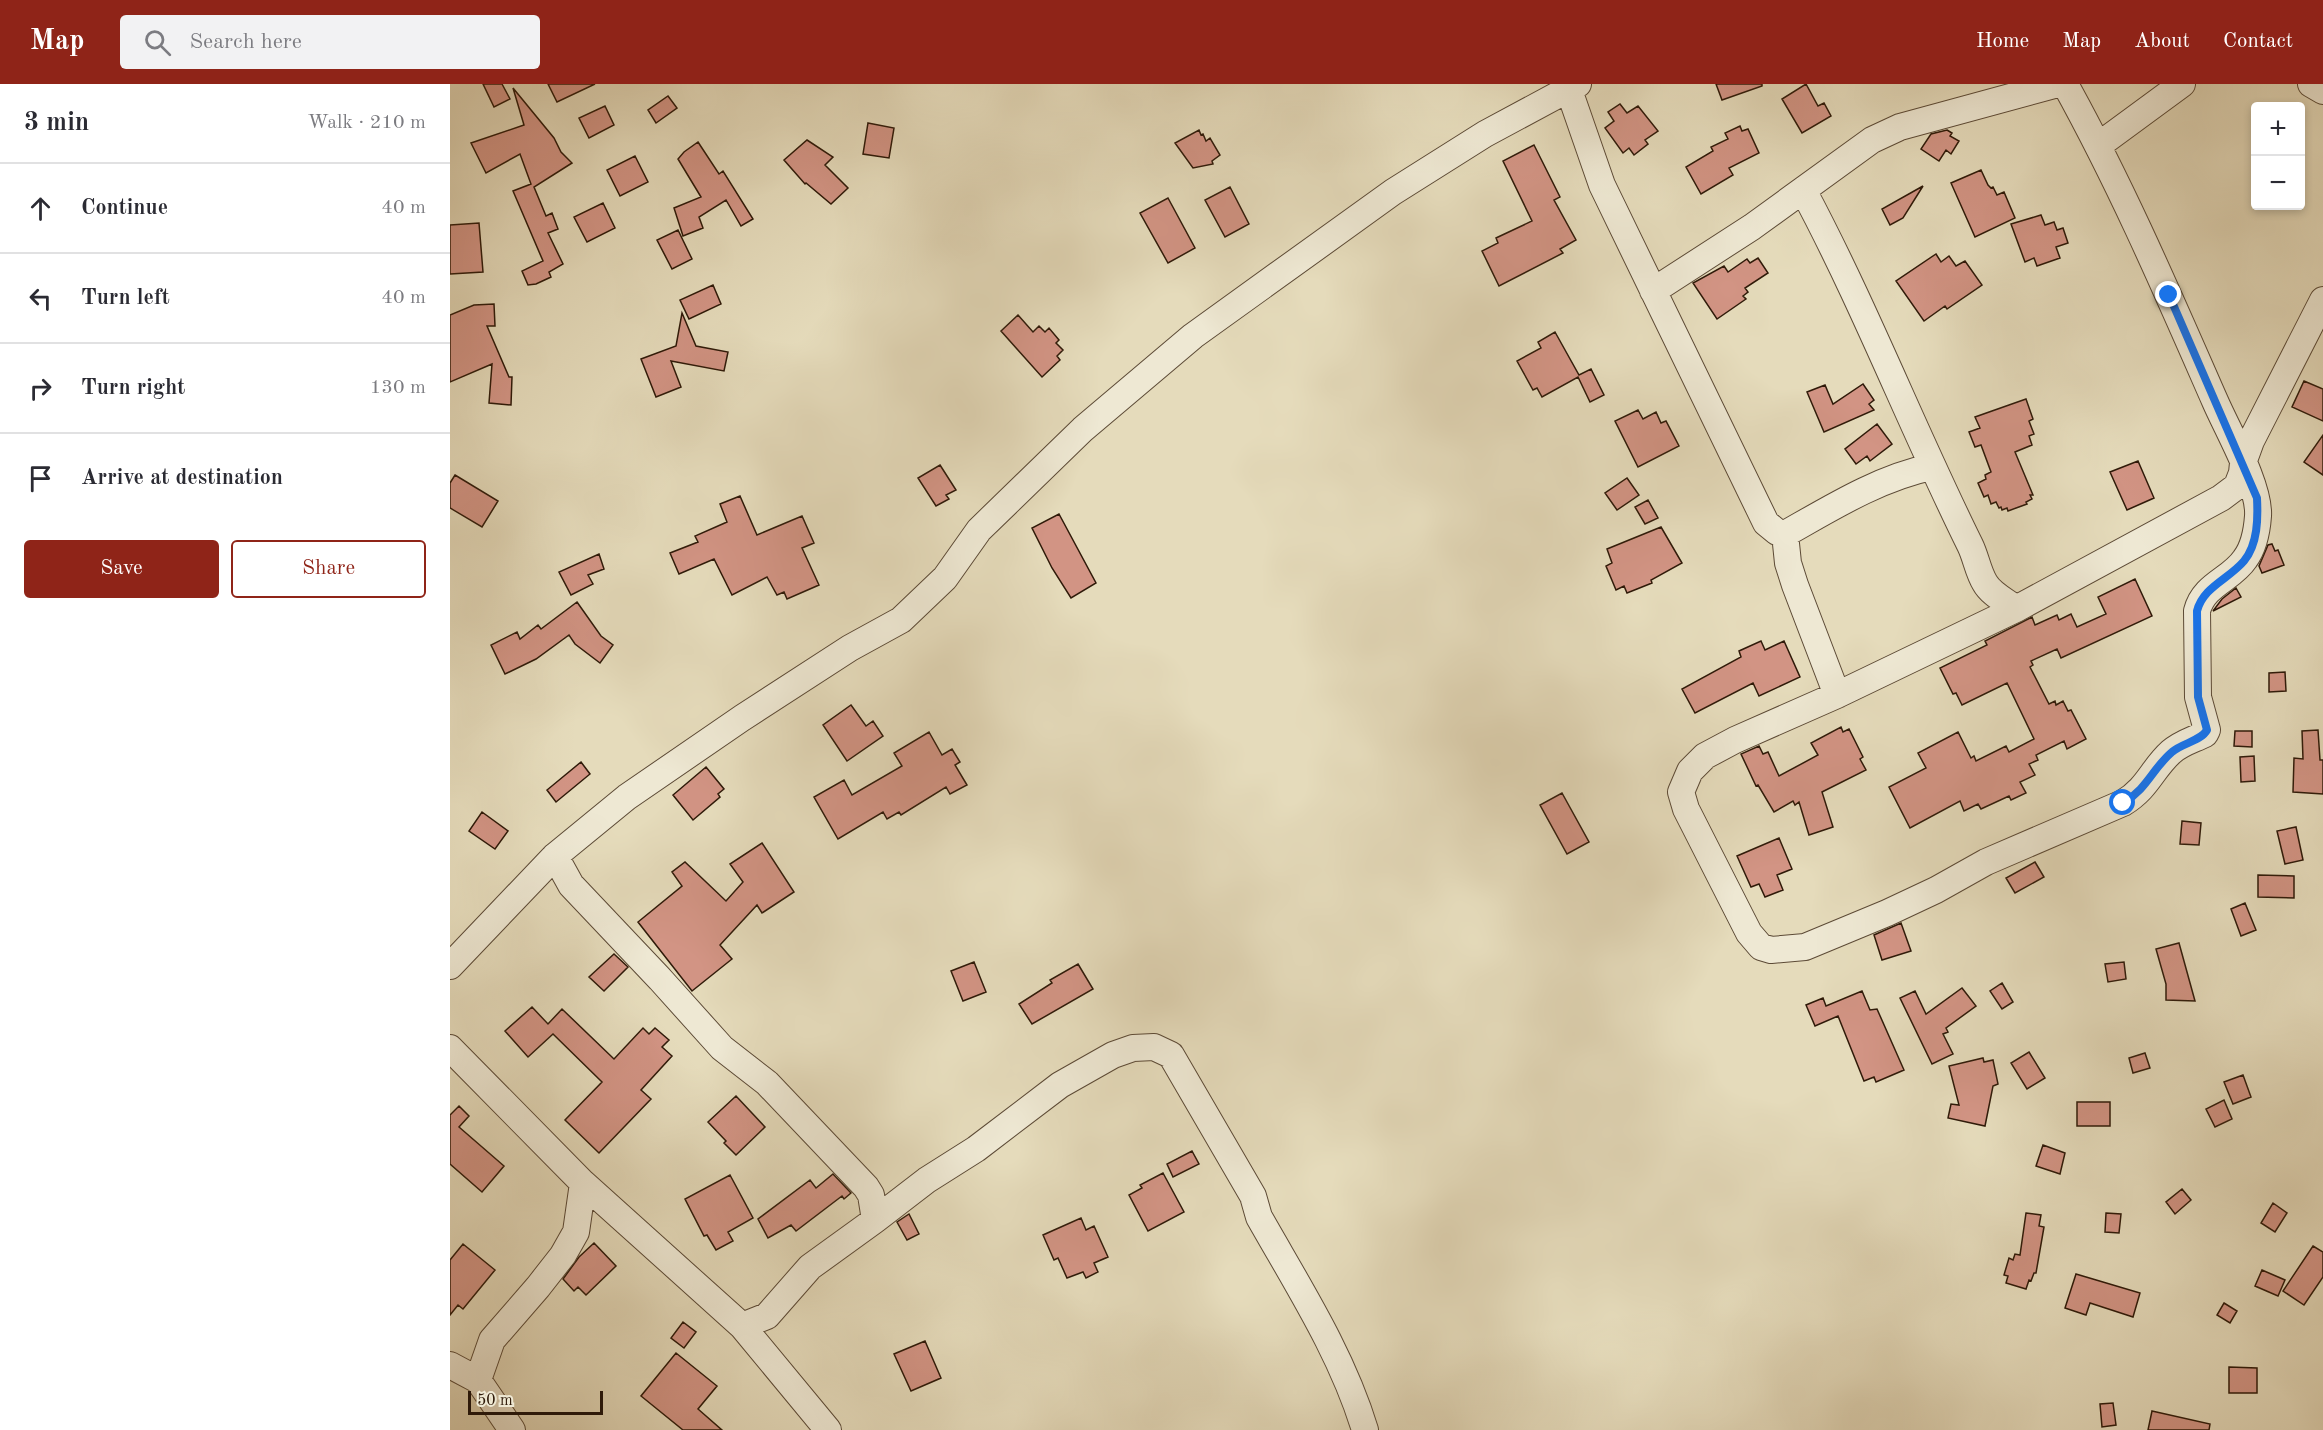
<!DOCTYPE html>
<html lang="en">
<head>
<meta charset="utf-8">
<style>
  body { margin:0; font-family:"Old Standard TT",serif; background:#f2f2f3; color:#2b2b33 }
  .controls { position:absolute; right:18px; top:18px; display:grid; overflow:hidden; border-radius:6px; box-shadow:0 3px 9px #0003 }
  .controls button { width:54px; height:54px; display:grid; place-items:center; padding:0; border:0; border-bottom:2px solid #e1e1e2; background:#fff; color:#2b2b33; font:30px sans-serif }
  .scale { position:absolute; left:18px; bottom:15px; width:135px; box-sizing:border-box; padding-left:6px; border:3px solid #2f1a09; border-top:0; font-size:16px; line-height:21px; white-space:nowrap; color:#2f1a09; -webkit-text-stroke:4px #eee8d3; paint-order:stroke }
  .stop { position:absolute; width:18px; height:18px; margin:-14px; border:4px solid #1a73e8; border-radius:50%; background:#fff }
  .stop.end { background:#1a73e8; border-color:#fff; box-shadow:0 2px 6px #0008 }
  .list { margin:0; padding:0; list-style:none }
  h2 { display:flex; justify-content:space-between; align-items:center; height:78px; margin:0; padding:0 24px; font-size:26px }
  h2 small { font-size:20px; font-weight:400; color:#7c7c81 }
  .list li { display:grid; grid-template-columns:39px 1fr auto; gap:18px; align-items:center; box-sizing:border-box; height:90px; padding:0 24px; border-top:2px solid #e1e1e2 }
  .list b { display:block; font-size:22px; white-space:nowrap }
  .list em { font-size:20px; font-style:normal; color:#7c7c81 }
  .actions { display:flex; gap:12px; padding:18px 24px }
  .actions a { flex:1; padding:14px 0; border:2px solid #8f2418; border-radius:6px; text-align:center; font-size:21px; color:#8f2418 }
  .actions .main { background:#8f2418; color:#fff }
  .icon { flex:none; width:33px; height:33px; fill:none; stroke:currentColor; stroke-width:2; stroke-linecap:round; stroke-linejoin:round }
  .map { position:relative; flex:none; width:1873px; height:1346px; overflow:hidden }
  header { display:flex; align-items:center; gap:36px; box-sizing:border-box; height:84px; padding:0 30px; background:#8f2418; color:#fff }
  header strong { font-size:28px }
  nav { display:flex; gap:33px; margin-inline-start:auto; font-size:21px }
  .search { width:420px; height:54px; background:#f2f2f3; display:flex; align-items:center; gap:15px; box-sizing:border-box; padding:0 21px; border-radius:6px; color:#7c7c81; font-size:22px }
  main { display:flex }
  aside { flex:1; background:#fff }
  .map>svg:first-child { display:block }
  .building { fill:#d29484; stroke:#2f1a09; stroke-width:1.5 }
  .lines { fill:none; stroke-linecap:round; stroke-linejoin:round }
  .minor-casing { stroke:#5c4a36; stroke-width:28 }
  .minor { stroke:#eee8d3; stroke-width:26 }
  .route { stroke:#1a73e8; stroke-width:8 }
</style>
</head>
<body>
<header>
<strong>Map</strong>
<div class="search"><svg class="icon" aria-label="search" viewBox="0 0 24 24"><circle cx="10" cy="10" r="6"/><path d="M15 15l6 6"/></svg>Search here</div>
<nav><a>Home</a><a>Map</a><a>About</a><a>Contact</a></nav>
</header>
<main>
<aside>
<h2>3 min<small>Walk · 210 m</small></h2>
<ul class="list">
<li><svg class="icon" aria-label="ahead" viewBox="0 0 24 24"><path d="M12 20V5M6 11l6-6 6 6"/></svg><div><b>Continue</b></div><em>40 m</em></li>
<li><svg class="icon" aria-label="left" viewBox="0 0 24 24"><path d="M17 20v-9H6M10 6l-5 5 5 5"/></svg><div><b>Turn left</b></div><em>40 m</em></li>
<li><svg class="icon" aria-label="right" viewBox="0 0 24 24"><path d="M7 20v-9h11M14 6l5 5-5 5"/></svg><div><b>Turn right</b></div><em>130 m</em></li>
<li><svg class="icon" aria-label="arrive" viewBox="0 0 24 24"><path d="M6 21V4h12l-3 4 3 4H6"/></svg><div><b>Arrive at destination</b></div></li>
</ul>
<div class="actions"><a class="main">Save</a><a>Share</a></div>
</aside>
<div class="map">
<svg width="1873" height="1346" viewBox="0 0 1873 1346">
  <rect width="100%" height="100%" fill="#e5dbbb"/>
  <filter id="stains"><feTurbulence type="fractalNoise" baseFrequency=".00333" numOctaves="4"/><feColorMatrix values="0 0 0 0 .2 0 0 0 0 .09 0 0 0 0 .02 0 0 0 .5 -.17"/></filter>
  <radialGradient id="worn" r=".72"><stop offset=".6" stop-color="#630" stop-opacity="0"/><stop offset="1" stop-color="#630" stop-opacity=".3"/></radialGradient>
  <path class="building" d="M 33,0 L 52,0 L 60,15 L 44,23 Z
    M 98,0 L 145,0 L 107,18 Z
    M 1266,0 L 1312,0 L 1312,2 L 1272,16 Z
    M 1356,0 L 1368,22 L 1374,19 L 1381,32 L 1352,49 L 1332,15 Z
    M 63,4 L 104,54 L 111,68 L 122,79 L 84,103 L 96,132 L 102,129 L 108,145 L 98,149 L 113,180 L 99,188 L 101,193 L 86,200 L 78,201 L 72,187 L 93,177 L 63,107 L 81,100 L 70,70 L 36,89 L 21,59 L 74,41 Z
    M 218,12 L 227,24 L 206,39 L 198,26 Z
    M 1170,20 L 1177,29 L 1188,22 L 1208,47 L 1195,56 L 1198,60 L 1184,71 L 1179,64 L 1173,69 L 1155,44 L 1164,37 L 1158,28 Z
    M 155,22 L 164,41 L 139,54 L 129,34 Z
    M 418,39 L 444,44 L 439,74 L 413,70 Z
    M 1290,42 L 1292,47 L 1298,45 L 1309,69 L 1279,84 L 1283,91 L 1251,110 L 1236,83 L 1263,67 L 1261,63 L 1278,55 L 1275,49 Z
    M 749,46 L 751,51 L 753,50 L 756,57 L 760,54 L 770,71 L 762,77 L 763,80 L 743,84 L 725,59 Z
    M 1497,46 L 1502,49 L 1500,52 L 1509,57 L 1501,70 L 1496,66 L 1489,77 L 1471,65 L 1481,50 Z
    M 357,56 L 383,73 L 375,81 L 398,104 L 381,120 L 356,99 L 355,100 L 334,76 Z
    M 248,58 L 269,90 L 273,87 L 303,135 L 291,142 L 276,116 L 249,133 L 253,144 L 233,152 L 224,124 L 251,113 L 228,75 L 234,68 Z
    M 1084,61 L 1110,113 L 1104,116 L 1126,156 L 1110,165 L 1113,169 L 1049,202 L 1032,167 L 1048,159 L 1046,154 L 1082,137 L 1053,77 Z
    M 185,72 L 198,98 L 170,112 L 157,86 Z
    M 1531,86 L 1538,101 L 1541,104 L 1543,103 L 1547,111 L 1554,108 L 1565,134 L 1525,153 L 1501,99 Z
    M 1473,102 L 1453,134 L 1440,141 L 1432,125 Z
    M 780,103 L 799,140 L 775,153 L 755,116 Z
    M 718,114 L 745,164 L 718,179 L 690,129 Z
    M 153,119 L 165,144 L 137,158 L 124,133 Z
    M 1591,131 L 1595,141 L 1604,138 L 1607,146 L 1613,144 L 1618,159 L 1606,163 L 1610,174 L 1587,182 L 1584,174 L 1575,178 L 1561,140 Z
    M 29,139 L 33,188 L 0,190 L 0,141 Z
    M 228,146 L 242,175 L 222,185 L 207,156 Z
    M 1486,170 L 1491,178 L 1499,172 L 1506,182 L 1515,177 L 1532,201 L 1497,225 L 1495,222 L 1474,237 L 1446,197 Z
    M 1308,174 L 1318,189 L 1295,204 L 1298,208 L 1293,212 L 1296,215 L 1267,235 L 1243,199 L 1274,182 L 1278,188 L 1297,175 L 1300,179 Z
    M 263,201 L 271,220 L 239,235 L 230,216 Z
    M 44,220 L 45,242 L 37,242 L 59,293 L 62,293 L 61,321 L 39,319 L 42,280 L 0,298 L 0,231 L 24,221 Z
    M 232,229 L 246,262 L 278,268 L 274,287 L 221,277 L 231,303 L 206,313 L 191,275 L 226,262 Z
    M 568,231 L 583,248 L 589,242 L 595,248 L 599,244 L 609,256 L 606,259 L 613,266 L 607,272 L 610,276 L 592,293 L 551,247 Z
    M 1105,248 L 1129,291 L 1141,285 L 1154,311 L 1140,318 L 1128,293 L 1092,313 L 1087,304 L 1083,306 L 1067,277 L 1091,264 L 1088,258 Z
    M 1854,297 L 1873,305 L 1873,337 L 1842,323 Z
    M 1413,300 L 1424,316 L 1419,320 L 1424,326 L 1374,348 L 1357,308 L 1375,301 L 1383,320 Z
    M 1576,315 L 1583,335 L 1579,337 L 1584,350 L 1579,352 L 1582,361 L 1565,368 L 1583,411 L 1580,411 L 1582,415 L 1576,418 L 1577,420 L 1558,427 L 1557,424 L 1552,426 L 1551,423 L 1549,424 L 1546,418 L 1541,420 L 1538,411 L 1534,413 L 1528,399 L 1536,395 L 1535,391 L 1541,388 L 1531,361 L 1525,363 L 1519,348 L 1530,344 L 1525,333 Z
    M 1188,326 L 1193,335 L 1206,328 L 1211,339 L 1216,337 L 1229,362 L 1188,383 L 1165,337 Z
    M 1427,340 L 1442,360 L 1420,377 L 1417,372 L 1406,380 L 1395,365 Z
    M 1873,351 L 1873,391 L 1854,378 Z
    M 1688,377 L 1704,414 L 1677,426 L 1660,388 Z
    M 490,381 L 506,406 L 496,411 L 499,415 L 486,422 L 468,394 Z
    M 5,391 L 48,417 L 32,443 L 0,424 L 0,399 Z
    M 1177,394 L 1189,411 L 1167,426 L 1155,409 Z
    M 290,412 L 307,451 L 352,432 L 364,459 L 352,464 L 369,501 L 337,515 L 334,508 L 327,511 L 317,493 L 282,511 L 264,475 L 229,490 L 220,469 L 248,458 L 245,452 L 277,438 L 270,420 Z
    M 1198,416 L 1208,434 L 1195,440 L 1185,423 Z
    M 609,430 L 646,499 L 621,514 L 602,484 L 582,444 Z
    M 1211,443 L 1232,479 L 1201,496 L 1202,499 L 1177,509 L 1174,502 L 1166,506 L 1156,482 L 1162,479 L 1157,465 Z
    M 1822,460 L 1825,467 L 1828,466 L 1834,481 L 1812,489 L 1809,482 L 1818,461 Z
    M 149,470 L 154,485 L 138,491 L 143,500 L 121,511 L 109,488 Z
    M 1685,495 L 1702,532 L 1611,574 L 1607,565 L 1581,577 L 1583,581 L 1580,583 L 1599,620 L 1605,617 L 1606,621 L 1613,617 L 1618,627 L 1621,626 L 1636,655 L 1617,665 L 1614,657 L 1586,671 L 1588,676 L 1579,680 L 1585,691 L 1570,698 L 1576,709 L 1561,716 L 1559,712 L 1531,725 L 1528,720 L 1514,727 L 1510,717 L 1460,744 L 1439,703 L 1476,684 L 1468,669 L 1508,648 L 1521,674 L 1524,672 L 1526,677 L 1556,662 L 1559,668 L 1584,655 L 1557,599 L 1512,621 L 1506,609 L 1503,610 L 1490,584 L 1537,561 L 1535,557 L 1582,533 L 1585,541 L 1607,531 L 1609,536 L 1621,530 L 1627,543 L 1656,530 L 1648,513 Z
    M 1786,504 L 1791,513 L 1763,527 L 1772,515 Z
    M 127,518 L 151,552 L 163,561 L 150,579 L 125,560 L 119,551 L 86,575 L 55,590 L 41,561 L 67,548 L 70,555 L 88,541 L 91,545 Z
    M 1311,557 L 1315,566 L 1334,557 L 1350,593 L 1309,612 L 1303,599 L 1245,629 L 1232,605 L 1291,573 L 1289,567 Z
    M 1835,588 L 1836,607 L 1819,608 L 1819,589 Z
    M 401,621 L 416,642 L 423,637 L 433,652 L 397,677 L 373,641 Z
    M 1391,643 L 1393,648 L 1399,645 L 1413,673 L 1410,675 L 1416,686 L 1372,708 L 1383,743 L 1359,751 L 1349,718 L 1345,721 L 1343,717 L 1324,728 L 1308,701 L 1306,702 L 1291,670 L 1309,662 L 1313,670 L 1318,668 L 1329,692 L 1368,671 L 1361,659 Z
    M 1868,646 L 1870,676 L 1873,676 L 1873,710 L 1843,708 L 1844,674 L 1853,675 L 1852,647 Z
    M 1785,647 L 1802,647 L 1802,663 L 1784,662 Z
    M 479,648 L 492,671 L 502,665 L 510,678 L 505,681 L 517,701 L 500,710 L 496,703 L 451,731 L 449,728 L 437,735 L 433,728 L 388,755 L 364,713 L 394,696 L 402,711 L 452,682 L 444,669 Z
    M 1804,672 L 1805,697 L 1791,698 L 1790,673 Z
    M 131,678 L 140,690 L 106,718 L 97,706 Z
    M 256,683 L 274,705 L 268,710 L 270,713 L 243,736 L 223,711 Z
    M 1112,709 L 1139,758 L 1117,770 L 1090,721 Z
    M 32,728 L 58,747 L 45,765 L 19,747 Z
    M 1732,737 L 1751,739 L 1749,761 L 1730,760 Z
    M 1846,743 L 1853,776 L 1835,780 L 1827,747 Z
    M 1329,754 L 1342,785 L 1327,791 L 1333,806 L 1315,813 L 1309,800 L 1301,803 L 1287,772 Z
    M 312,759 L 344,808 L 312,829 L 307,821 L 270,861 L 282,875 L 242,907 L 188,838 L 232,802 L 222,788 L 235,778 L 276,817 L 293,798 L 280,780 Z
    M 1585,778 L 1594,793 L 1565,809 L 1556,794 Z
    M 1808,791 L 1844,792 L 1844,814 L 1808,813 Z
    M 1795,819 L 1806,846 L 1791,852 L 1781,825 Z
    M 1451,839 L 1461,867 L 1432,876 L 1424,851 Z
    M 1729,859 L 1745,917 L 1716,916 L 1716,900 L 1706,865 Z
    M 164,870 L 178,883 L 154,907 L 139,893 Z
    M 524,878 L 536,908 L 513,917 L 501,887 Z
    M 1674,878 L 1676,895 L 1658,898 L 1655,880 Z
    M 628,880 L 643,905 L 582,940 L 569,920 L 602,899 L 600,896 Z
    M 1552,899 L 1563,918 L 1552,925 L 1540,907 Z
    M 1512,904 L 1526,922 L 1496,944 L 1498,948 L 1493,950 L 1503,970 L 1482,980 L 1450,914 L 1465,907 L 1476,930 Z
    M 1412,907 L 1420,926 L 1427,925 L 1454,986 L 1426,998 L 1424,993 L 1414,997 L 1388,932 L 1365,942 L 1356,921 L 1373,914 L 1376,922 Z
    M 82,923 L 98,940 L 112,925 L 164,975 L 193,944 L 199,950 L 205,944 L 219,956 L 212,963 L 222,972 L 191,1006 L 201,1015 L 149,1069 L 115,1036 L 152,998 L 103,950 L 78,973 L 55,947 Z
    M 1579,968 L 1595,994 L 1577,1005 L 1561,979 Z
    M 1695,969 L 1700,984 L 1683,989 L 1679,974 Z
    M 1533,974 L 1534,978 L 1543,976 L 1548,1000 L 1543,1002 L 1535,1042 L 1498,1034 L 1501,1020 L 1509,1021 L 1499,982 Z
    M 1793,991 L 1801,1013 L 1783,1020 L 1774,998 Z
    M 286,1012 L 315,1043 L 286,1071 L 274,1059 L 276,1057 L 258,1038 Z
    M 1774,1016 L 1782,1035 L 1765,1043 L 1756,1025 Z
    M 1627,1018 L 1660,1018 L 1660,1042 L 1627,1042 Z
    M 9,1022 L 19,1032 L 9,1043 L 54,1082 L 32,1108 L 0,1080 L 0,1031 Z
    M 1593,1061 L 1615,1069 L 1610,1090 L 1586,1082 Z
    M 742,1067 L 749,1080 L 723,1093 L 717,1080 Z
    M 713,1089 L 734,1128 L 698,1147 L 679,1111 L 692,1104 L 690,1101 Z
    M 383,1090 L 401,1109 L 394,1115 L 392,1112 L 346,1147 L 341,1141 L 318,1154 L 308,1135 L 360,1096 L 366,1104 Z
    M 280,1091 L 303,1134 L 278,1148 L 283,1157 L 266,1166 L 257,1151 L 254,1152 L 235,1115 Z
    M 1732,1105 L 1741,1116 L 1725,1130 L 1716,1118 Z
    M 1823,1119 L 1837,1129 L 1825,1148 L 1811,1139 Z
    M 1576,1129 L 1591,1131 L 1589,1142 L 1594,1143 L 1586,1189 L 1584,1189 L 1581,1197 L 1579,1196 L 1576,1205 L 1556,1199 L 1558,1192 L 1554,1191 L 1559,1174 L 1563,1176 L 1565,1170 L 1570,1171 Z
    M 1656,1129 L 1671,1130 L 1669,1149 L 1655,1148 Z
    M 459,1130 L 469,1150 L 457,1156 L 447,1138 Z
    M 631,1134 L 636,1146 L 644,1142 L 658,1173 L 644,1179 L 648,1188 L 636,1194 L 633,1188 L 617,1194 L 608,1174 L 604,1176 L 593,1151 Z
    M 144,1159 L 166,1182 L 136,1211 L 128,1203 L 124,1207 L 113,1195 L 129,1173 Z
    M 13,1160 L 45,1186 L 13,1225 L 8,1221 L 0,1231 L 0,1176 Z
    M 1863,1162 L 1873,1168 L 1873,1193 L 1854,1221 L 1833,1207 Z
    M 1812,1186 L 1835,1196 L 1828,1212 L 1805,1202 Z
    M 1626,1190 L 1690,1209 L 1683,1233 L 1640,1219 L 1636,1231 L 1615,1224 Z
    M 1774,1219 L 1787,1227 L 1780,1239 L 1767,1231 Z
    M 233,1238 L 246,1248 L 234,1264 L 221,1254 Z
    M 475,1257 L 491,1294 L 461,1307 L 444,1270 Z
    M 226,1269 L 267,1302 L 248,1325 L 272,1346 L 233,1346 L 191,1312 Z
    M 1779,1283 L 1807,1284 L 1807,1309 L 1779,1309 Z
    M 1663,1319 L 1666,1341 L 1652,1343 L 1650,1320 Z
    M 1702,1327 L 1760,1340 L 1759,1346 L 1698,1346 Z"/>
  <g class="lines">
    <g class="minor-casing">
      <path id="minor" d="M 1615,0 C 1672,103 1718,210 1765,317 C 1778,347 1810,402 1808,432 C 1807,446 1804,463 1795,475 C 1781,496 1754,500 1747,527 L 1748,613 L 1757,646 L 1755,650 C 1743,656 1731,659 1721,668 C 1702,685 1698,704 1673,719 L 1536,778 L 1486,806 L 1437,829 L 1355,863 L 1321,866 L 1311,863 L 1299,849 L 1236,725 L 1231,708 L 1240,687 L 1255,672 L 1285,656 L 1387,611 L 1566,525 L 1771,414 L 1787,402 L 1792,389 L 1793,379 L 1801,357 L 1873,216
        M 1861,0 L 1873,7
        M 1119,6 L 1152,101 L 1316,439 L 1327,448 L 1335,450 C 1381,424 1429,394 1481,383
        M 1649,61 L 1732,0
        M 1353,106 C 1415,222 1462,344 1520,461 C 1526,473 1528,488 1535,499 C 1541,510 1556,517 1566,525
        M 1203,207 L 1302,143 L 1422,56 L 1450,43 L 1608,0
        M 1335,450 L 1338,479 L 1345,501 L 1387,611
        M 105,772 L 121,801 L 210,895 L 272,964 L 317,999 L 416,1103 L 421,1111 L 425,1136 L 360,1183 L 317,1232 L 292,1242
        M 0,882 L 105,772 L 177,713 L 292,634 L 400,564 L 451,536 L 495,494 L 529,446 L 633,345 L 743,252 L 943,108 L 1035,50 L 1128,0
        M 0,964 L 133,1099 L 292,1242 L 378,1346
        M 425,1136 L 477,1096 L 526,1065 L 610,1001 L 663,971 L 683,964 L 704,963 L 721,971 L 803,1112 L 809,1133 C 848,1202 892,1270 915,1346
        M 0,1281 L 28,1296 L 62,1346
        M 28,1296 L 42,1256 L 88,1203 L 113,1171 L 126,1148 L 133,1099"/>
    </g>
    <use href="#minor" class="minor"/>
  </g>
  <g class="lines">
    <path class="route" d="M 1673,719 C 1698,704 1702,685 1722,668 C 1732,659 1751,657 1757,646 L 1748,613 L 1747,527 C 1753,503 1779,495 1794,477 C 1808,460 1808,434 1807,414 L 1719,211"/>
  </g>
  <rect width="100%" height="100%" filter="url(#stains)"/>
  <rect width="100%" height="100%" fill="url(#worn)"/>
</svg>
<div class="controls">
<button>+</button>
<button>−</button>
</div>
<div class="scale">50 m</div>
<div class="stop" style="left:1673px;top:719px"></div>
<div class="stop end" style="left:1719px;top:211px"></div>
</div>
</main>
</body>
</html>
